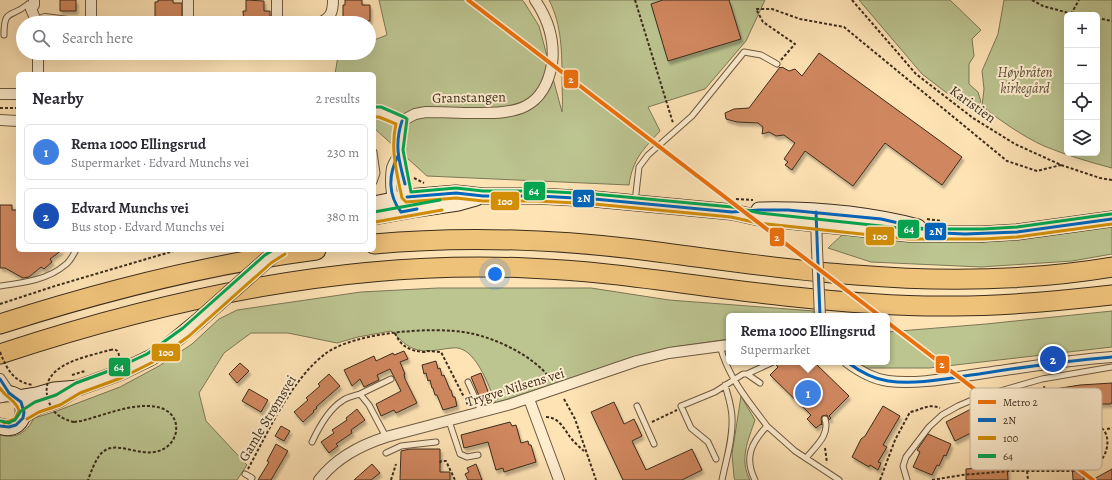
<!DOCTYPE html>
<html lang="en">
<head>
<meta charset="utf-8">
<style>
  body { margin:0; font-family:Alegreya,serif; background:#f7f7f7; color:#2b2b33 }
  .controls { position:absolute; right:12px; top:12px; display:grid; overflow:hidden; border-radius:6px; box-shadow:0 4px 16px #0002 }
  .controls button { width:36px; height:36px; display:grid; place-items:center; padding:0; border:0; border-bottom:1px solid #e1e1e2; background:#fff; color:#2b2b33; font:20px sans-serif }
  .you { position:absolute; left:495px; top:274px; width:14px; height:14px; margin:-10px; border:3px solid #fff; border-radius:50%; background:#1a73e8; box-shadow:0 0 0 6px #1a73e833 }
  .badge { display:grid; place-items:center; width:26px; height:26px; border-radius:50%; background:#0f766e; color:#fff; font-size:13px; font-weight:700 }
  .pin { position:absolute; translate:-50% -50%; border:2px solid #fff; box-shadow:0 1px 4px #0006 }
  .popup { position:absolute; left:726px; top:313px; width:164px; height:52px; box-sizing:border-box; display:grid; place-content:center; border-radius:6px; background:#fff; filter:drop-shadow(0 1px 3px #0005); font-size:13px; white-space:nowrap; color:#7c7c81 }
  .popup b { font-size:15px; color:#2b2b33 }
  .popup::after { content:''; position:absolute; left:50%; top:100%; margin-left:-8px; border:8px solid transparent; border-top-color:#fff }
  .list { margin:0; padding:0; list-style:none }
  h2 { display:flex; justify-content:space-between; align-items:center; height:52px; margin:0; padding:0 16px; font-size:17px }
  h2 small { font-size:13px; font-weight:400; color:#7c7c81 }
  .list li { display:grid; grid-template-columns:26px 1fr auto; gap:12px; align-items:center; box-sizing:border-box; height:56px; margin:0 8px 8px; padding:0 8px; border:1px solid #e1e1e2; border-radius:6px }
  .list b { display:block; font-size:15px; white-space:nowrap }
  .list p { margin:0; font-size:13px; white-space:nowrap; color:#7c7c81 }
  .list em { font-size:13px; font-style:normal; color:#7c7c81 }
  .icon { flex:none; width:22px; height:22px; fill:none; stroke:currentColor; stroke-width:2; stroke-linecap:round; stroke-linejoin:round }
  .map { position:relative; flex:none; width:1112px; height:480px; overflow:hidden }
  .search { position:absolute; background:#fff; box-shadow:0 4px 16px #0002; left:16px; top:16px; width:360px; height:44px; display:flex; align-items:center; gap:10px; box-sizing:border-box; padding:0 14px; border-radius:22px; color:#7c7c81; font-size:15px }
  .panel { position:absolute; background:#fff; box-shadow:0 4px 16px #0002; left:16px; top:72px; width:360px; height:180px; border-radius:6px }
  .map>svg:first-child { display:block }
  .green { fill:#bcc490; stroke:#7c7856; fill-rule:evenodd }
  .building { fill:#d0875e; stroke:#3c2d1c; filter:url(#shadow) }
  .lines { fill:none; stroke-linecap:round; stroke-linejoin:round }
  .lane-casing { stroke:#6c5a42; stroke-width:7 }
  .street-casing { stroke:#6c5a42; stroke-width:12 }
  .secondary-casing { stroke:#3c2d1c; stroke-width:17 }
  .highway-casing { stroke:#3c2d1c; stroke-width:21 }
  .path { stroke:#3c2d1c; stroke-width:2; stroke-dasharray:3 2; stroke-linecap:butt }
  .lane { stroke:#feedcf; stroke-width:5 }
  .street { stroke:#feedcf; stroke-width:10 }
  .secondary { stroke:#feedcf; stroke-width:15 }
  .highway { stroke:#efc27a; stroke-width:19 }
  .street-bridge-casing { stroke:#6c5a42; stroke-width:12; stroke-linecap:butt }
  .secondary-bridge-casing { stroke:#3c2d1c; stroke-width:17; stroke-linecap:butt }
  .path-bridge { stroke:#3c2d1c; stroke-width:2; stroke-dasharray:3 2; stroke-linecap:butt }
  .street-bridge { stroke:#feedcf; stroke-width:10 }
  .secondary-bridge { stroke:#feedcf; stroke-width:15 }
  .bus-1-casing { stroke:#feedcf; stroke-width:6 }
  .bus-2-casing { stroke:#feedcf; stroke-width:6 }
  .bus-3-casing { stroke:#feedcf; stroke-width:6 }
  .bus-1 { stroke:#0065bd; stroke-width:3 }
  .bus-2 { stroke:#d28e06; stroke-width:3 }
  .bus-3 { stroke:#00a651; stroke-width:3 }
  .metro-1-casing { stroke:#feedcf; stroke-width:7 }
  .metro-1 { stroke:#ec700c; stroke-width:4 }
  .labels { text-anchor:middle; stroke-width:4; stroke-linejoin:round; paint-order:stroke }
  .park-label { font-size:14px; font-style:italic; fill:#5c5339; stroke:#feedcf }
  .street-label { font-size:14px; fill:#3c2d1c; stroke:#feedcf }
  .key { fill:#feedcf; stroke:#c4b399; stroke-width:1 }
  .key-label { font-size:11px; fill:#3c2d1c }
  .line-badge { stroke:#feedcf; stroke-width:1.5 }
  .badge-label { font-size:11px; text-anchor:middle; font-weight:bold; fill:#fff }
</style>
</head>
<body>
<div class="map">
<svg width="1112" height="480" viewBox="0 0 1112 480">
  <defs>
    <filter id="shadow"><feDropShadow dx="2" dy="3.5" stdDeviation="1" flood-color="#0004"/></filter>
  </defs>
  <rect width="100%" height="100%" fill="#fee3b5"/>
  <filter id="stains"><feTurbulence type="fractalNoise" baseFrequency=".005" numOctaves="4"/><feColorMatrix values="0 0 0 0 .2 0 0 0 0 .09 0 0 0 0 .02 0 0 0 .5 -.17"/></filter>
  <radialGradient id="worn" r=".72"><stop offset=".6" stop-color="#630" stop-opacity="0"/><stop offset="1" stop-color="#630" stop-opacity=".3"/></radialGradient>
  <path class="green" d="M 379,0 L 522,0 L 524,2 L 539,26 L 562,112 C 563,102 562,92 562,81 C 562,54 562,25 549,0 L 765,0 L 746,41 L 705,89 L 648,107 L 660,131 C 643,150 633,158 629,185 L 427,176 L 374,128 L 374,74 L 335,74 L 338,56 L 344,53 L 369,53 L 369,42 L 387,35 Z
    M 859,0 L 950,0 L 981,30 L 972,39 L 974,56 L 969,64 L 969,84 L 978,92 L 981,102 L 973,110 L 960,103 L 922,74 Z
    M 1004,0 L 1112,0 L 1112,168 C 1089,162 1066,155 1044,146 C 1024,137 999,120 982,106 L 984,89 L 982,71 L 998,34 ZM 1067,15 L 1097,15 L 1097,153 L 1067,153 Z
    M 1112,226 L 1112,254 L 1072,261 L 981,267 L 871,262 L 828,248 L 843,234 L 865,231 L 982,242 Z
    M 438,288 L 591,288 L 669,300 L 814,311 L 811,316 L 729,316 L 729,339 L 674,347 L 630,359 L 496,403 C 489,387 475,344 452,348 C 439,349 426,354 412,348 C 403,344 399,337 391,331 L 358,337 L 337,343 L 288,333 L 251,333 L 224,353 L 199,393 L 206,421 L 247,465 L 237,480 L 0,480 L 0,435 C 17,439 26,433 34,418 L 54,412 L 120,387 L 159,366 L 192,344 L 219,319 L 237,310 L 361,292 Z
    M 1112,311 L 1112,347 L 929,368 L 867,368 L 854,362 L 887,362 L 887,332 L 986,324 Z
    M 741,396 L 755,420 C 748,441 739,459 750,480 L 735,480 L 734,477 L 732,454 Z"/>
  <path class="building" d="M 60,0 L 76,0 L 76,11 L 60,11 Z
    M 158,0 L 173,0 L 173,3 L 182,3 L 182,19 L 173,19 L 173,23 L 158,23 L 158,19 L 155,19 L 155,2 L 158,2 Z
    M 246,0 L 264,1 L 264,11 L 270,11 L 270,23 L 244,23 L 243,11 L 246,11 Z
    M 345,0 L 362,0 L 362,5 L 370,5 L 370,21 L 363,21 L 363,23 L 345,23 L 345,21 L 343,21 L 343,5 L 345,5 Z
    M 663,0 L 729,0 L 741,39 L 668,61 L 651,4 Z
    M 819,53 L 962,157 L 942,185 L 885,143 L 853,186 L 805,151 L 792,170 L 785,165 L 788,162 L 784,159 L 795,143 L 784,135 L 776,136 L 769,132 L 762,134 L 763,127 L 758,123 L 737,122 L 726,119 L 725,113 L 734,109 L 749,108 L 780,67 L 781,68 L 782,67 L 789,71 L 795,69 L 802,76 Z
    M 0,205 L 12,205 L 12,210 L 18,210 L 18,250 L 62,250 L 50,259 L 52,262 L 44,269 L 41,267 L 29,277 L 23,278 L 5,268 L 0,268 Z
    M 404,351 L 408,359 L 400,362 L 405,374 L 404,374 L 405,379 L 417,403 L 396,413 L 394,410 L 381,416 L 376,404 L 401,391 L 390,369 L 377,375 L 379,380 L 364,387 L 360,379 L 352,386 L 344,370 L 374,356 L 376,361 L 393,353 L 394,355 Z
    M 436,361 L 438,369 L 440,368 L 442,376 L 444,375 L 450,390 L 451,390 L 453,397 L 455,397 L 457,406 L 443,410 L 437,395 L 435,395 L 433,388 L 432,388 L 430,380 L 428,381 L 426,373 L 424,374 L 422,365 Z
    M 777,362 L 814,362 L 849,396 L 829,416 L 831,418 L 829,420 L 827,415 L 822,416 L 821,419 L 822,425 L 821,424 L 816,428 L 807,419 L 811,415 L 770,375 L 778,367 L 776,365 Z
    M 240,363 L 249,371 L 237,383 L 229,374 Z
    M 481,373 L 492,402 L 483,405 L 471,377 Z
    M 329,374 L 340,386 L 316,407 L 317,408 L 313,411 L 314,412 L 303,422 L 294,412 L 308,400 L 306,398 L 320,386 L 318,384 Z
    M 1112,383 L 1112,403 L 1110,404 L 1095,404 L 1020,415 L 1016,395 L 1080,385 Z
    M 249,389 L 268,400 L 261,412 L 242,401 Z
    M 998,400 L 1004,419 L 979,429 L 955,441 L 946,422 L 969,410 Z
    M 614,402 L 624,424 L 634,419 L 642,436 L 632,441 L 646,470 L 692,449 L 702,470 L 682,480 L 623,480 L 591,412 Z
    M 883,406 L 900,416 L 883,445 L 887,447 L 878,462 L 881,463 L 878,470 L 870,465 L 869,467 L 852,457 L 861,439 L 865,436 Z
    M 357,409 L 365,420 L 351,430 L 352,433 L 336,444 L 338,446 L 329,453 L 321,442 L 334,433 L 332,430 L 347,420 L 346,418 Z
    M 510,422 L 512,426 L 516,425 L 521,443 L 528,441 L 529,445 L 531,445 L 536,462 L 504,472 L 503,468 L 496,470 L 488,442 L 464,448 L 461,435 Z
    M 281,426 L 290,431 L 284,441 L 275,436 Z
    M 928,434 L 951,444 L 946,456 L 944,455 L 939,466 L 937,465 L 932,475 L 913,467 L 920,452 L 917,450 Z
    M 276,444 L 288,451 L 271,480 L 258,480 L 269,462 L 267,461 Z
    M 410,449 L 440,449 L 440,472 L 450,472 L 450,480 L 400,480 L 401,451 Z
    M 372,464 L 380,473 L 371,480 L 354,480 Z
    M 476,464 L 482,480 L 468,480 L 465,474 L 469,472 L 467,468 Z
    M 1072,464 L 1083,464 L 1084,480 L 1073,480 Z
    M 1007,465 L 1008,480 L 966,480 L 966,469 Z
    M 1112,469 L 1112,480 L 1092,480 Z"/>
  <g class="lines">
    <g class="lane-casing">
      <path id="lane" d="M 4,35 C 4,7 11,19 28,4
        M 374,152 L 377,173 L 374,182
        M 635,202 L 639,167 L 648,155 L 692,116 L 744,52 L 761,55 L 777,64
        M 0,286 C 22,283 48,280 65,265 C 70,262 73,255 76,250
        M 720,346 C 728,377 748,401 767,426 C 751,443 744,458 755,480
        M 747,374 L 773,362
        M 468,382 L 478,404 L 481,412
        M 360,394 L 391,379
        M 637,406 L 654,444
        M 449,421 L 460,454 L 467,457 L 478,455
        M 767,426 L 795,451 L 839,480
        M 312,442 C 319,427 328,410 342,401 C 347,397 354,396 360,394 L 369,405 L 386,437
        M 386,453 L 401,446 L 436,442
        M 806,458 C 816,446 830,435 825,419
        M 716,459 L 708,442 L 691,428 L 681,406 L 715,392 L 743,374 L 747,374 L 760,383
        M 245,474 L 252,478 L 251,480
        M 722,480 C 726,460 733,439 732,418 C 732,407 728,396 725,385
        M 907,480 L 903,466 L 906,457 L 929,427 L 942,415 L 958,406 L 979,397 L 1042,379 L 1112,367"/>
    </g>
    <g class="street-casing">
      <path id="street" d="M 34,0 L 34,5 L 31,9 L 37,23
        M 277,0 L 277,23
        M 37,22 L 45,19 L 75,23
        M 91,23 L 91,0
        M 188,23 L 188,0
        M 319,23 C 331,18 333,12 333,0
        M 38,74 L 38,53
        M 0,94 L 18,94
        M 374,112 L 380,112 L 402,121
        M 0,120 L 18,121
        M 406,203 C 409,186 400,172 398,156 C 397,144 398,132 402,121 L 415,114 L 426,112 C 442,112 458,113 475,113 C 515,114 544,110 552,64 C 555,41 548,19 535,0
        M 395,204 C 391,195 390,179 392,168 C 393,164 396,160 398,156
        M 816,218 L 817,249
        M 847,362 C 859,371 873,379 888,381 C 919,385 955,377 985,373 C 1027,367 1069,360 1112,357
        M 0,379 L 10,394
        M 529,399 L 559,480
        M 319,480 C 336,458 361,445 386,437 L 511,404 L 637,361 L 669,353 L 729,345"/>
    </g>
    <g class="secondary-casing">
      <path id="secondary" d="M 374,204 L 407,197 L 456,193 L 483,196 L 538,196 L 594,199 L 732,212 L 759,218 L 909,234 L 983,234 L 1017,232 L 1112,219
        M 759,210 C 811,209 868,214 918,227
        M 374,217 L 418,209 L 458,203 L 476,198
        M 0,395 C 32,385 30,437 0,426
        M 18,398 L 37,395 L 54,390 L 78,388 L 119,373 L 150,358 L 163,350 L 197,322
        M 24,415 L 37,407 L 58,400 L 74,390"/>
    </g>
    <g class="highway-casing">
      <path id="highway" d="M 374,244 C 460,236 548,239 634,249 C 708,258 782,270 856,275 C 941,282 1028,281 1112,267
        M 0,324 C 103,291 209,264 316,250
        M 0,354 C 170,298 347,260 527,268 C 614,271 699,287 785,296 C 841,302 898,307 954,306 C 1007,306 1060,301 1112,295"/>
    </g>
    <path class="path" d="M 635,0 L 673,123
      M 852,0 L 916,74 L 973,118 L 1015,144 L 1061,165 L 1100,178 L 1112,180
      M 1032,0 L 1043,6 L 1076,15
      M 1071,14 L 1079,0
      M 1097,18 L 1112,21
      M 781,60 L 795,44 L 763,22 L 756,9 L 772,9 L 800,19 L 844,27 L 1007,161 L 1037,171 L 1061,165
      M 0,108 L 18,108
      M 414,178 L 424,183
      M 736,199 L 753,200
      M 927,219 L 942,221
      M 0,304 L 55,286 L 177,250
      M 395,333 C 401,347 410,351 425,352 L 427,351 L 441,352 L 468,405
      M 110,350 C 116,348 119,351 119,357 L 117,360
      M 72,375 L 85,371
      M 564,399 L 575,419 L 596,480
      M 546,417 C 558,417 564,428 570,437 C 574,442 579,447 584,451
      M 74,422 L 81,421 C 101,416 122,407 143,406 C 151,406 160,406 167,411 C 172,414 176,420 176,426 C 177,433 174,440 169,445 C 148,464 120,439 104,451 C 97,455 91,472 88,480
      M 652,422 L 677,410
      M 1052,424 L 1060,471
      M 1107,429 L 1112,428
      M 825,448 L 827,463
      M 440,463 L 441,461 L 446,461 L 455,480
      M 248,469 C 268,432 291,380 325,354 C 354,332 434,326 469,333 C 496,338 536,357 551,380
      M 1027,471 L 1028,480
      M 391,480 L 396,464
      M 880,480 L 895,440 L 910,412 C 922,410 928,403 940,408
      M 932,480 L 962,475 L 1010,471 L 1081,471 C 1086,469 1092,469 1096,465 C 1110,455 1112,431 1097,425 L 1053,425 L 1048,416 L 1044,386"/>
    <use href="#lane" class="lane"/>
    <use href="#street" class="street"/>
    <use href="#secondary" class="secondary"/>
    <use href="#highway" class="highway"/>
    <g class="street-bridge-casing">
      <path id="street-bridge" d="M 817,249 L 820,316"/>
    </g>
    <g class="secondary-bridge-casing">
      <path id="secondary-bridge" d="M 197,322 L 268,259 L 279,251"/>
    </g>
    <path class="path-bridge" d="M 0,352 C 7,369 13,382 33,385
      M 74,422 C 62,419 53,414 49,402 C 35,365 86,357 110,350"/>
    <use href="#street-bridge" class="street-bridge"/>
    <use href="#secondary-bridge" class="secondary-bridge"/>
    <g class="bus-1-casing">
      <path id="bus-1" d="M 402,121 C 394,145 399,161 405,184
        M 398,156 C 388,175 388,195 401,212 L 417,209
        M 407,197 L 456,193 L 483,196 L 538,196 L 594,199 L 732,212 L 759,210 L 788,210 L 881,219 L 942,233 L 965,234 L 1017,232 L 1112,219
        M 816,212 L 820,316
        M 847,362 C 859,371 873,379 888,381 C 918,385 949,378 979,374 C 1023,367 1067,361 1112,357
        M 0,379 L 9,393 L 21,402 L 24,412 L 23,418 L 16,425 L 9,427 L 0,426"/>
    </g>
    <g class="bus-2-casing">
      <path id="bus-2" d="M 374,117 L 379,117 L 396,124 C 390,149 397,174 402,198 L 406,202 L 456,198 L 483,201 L 538,201 L 594,204 L 731,217 L 758,223 L 909,239 L 983,239 L 1017,237 L 1112,224
        M 375,222 L 442,210
        M 0,388 C 6,398 17,401 19,411 L 15,419 L 4,423
        M 27,419 L 39,412 L 60,405 L 80,393 L 121,378 L 153,362 L 189,336 L 271,263 L 285,254"/>
    </g>
    <g class="bus-3-casing">
      <path id="bus-3" d="M 374,107 L 381,107 L 404,117 L 407,119 L 403,150 L 411,192 L 456,188 L 483,191 L 538,191 L 594,194 L 732,207 L 760,213 L 909,229 L 983,229 L 1017,227 L 1111,214
        M 374,212 L 440,200
        M 1,421 L 9,423 L 12,421 L 15,420 L 21,411 L 35,402 L 56,395 L 76,383 L 117,368 L 147,354 L 183,328 L 265,255 L 273,250"/>
    </g>
    <use href="#bus-1" class="bus-1"/>
    <use href="#bus-2" class="bus-2"/>
    <use href="#bus-3" class="bus-3"/>
    <g class="metro-1-casing">
      <path id="metro-1" d="M 468,0 L 880,316
        M 887,322 L 1093,480"/>
    </g>
    <use href="#metro-1" class="metro-1"/>
  </g>
  <g class="labels">
    <g class="park-label">
      <text x="1025" y="77">Høybråten<tspan x="1025" dy="16">kirkegård</tspan></text>
    </g>
    <g class="street-label">
      <text transform="translate(469 97) rotate(-1)" y="5">Granstangen</text>
      <text transform="translate(973 104) rotate(36)" y="5">Karistien</text>
      <text transform="translate(515 387) rotate(-17)" y="5">Trygve Nilsens vei</text>
      <text transform="translate(267 418) rotate(-59)" y="5">Gamle Strømsvei</text>
    </g>
  </g>
  <rect x="970" y="388" width="132" height="82" rx="6" class="key"/>
  <rect x="978" y="400" width="18" height="4" fill="#ec700c"/>
  <rect x="978" y="418" width="18" height="4" fill="#0065bd"/>
  <rect x="978" y="436" width="18" height="4" fill="#d28e06"/>
  <rect x="978" y="454" width="18" height="4" fill="#00a651"/>
  <g class="key-label">
    <text x="1003" y="406">Metro 2</text>
    <text x="1003" y="424">2N</text>
    <text x="1003" y="442">100</text>
    <text x="1003" y="460">64</text>
  </g>
  <g class="line-badge">
    <rect x="563" y="69" width="16" height="20" rx="4" fill="#ec700c"/>
    <rect x="523" y="181" width="23" height="20" rx="4" fill="#00a651"/>
    <rect x="572" y="189" width="23" height="19" rx="4" fill="#0065bd"/>
    <rect x="490" y="191" width="30" height="20" rx="4" fill="#d28e06"/>
    <rect x="897" y="219" width="23" height="20" rx="4" fill="#00a651"/>
    <rect x="924" y="222" width="23" height="19" rx="4" fill="#0065bd"/>
    <rect x="865" y="226" width="30" height="20" rx="4" fill="#d28e06"/>
    <rect x="769" y="227" width="16" height="20" rx="4" fill="#ec700c"/>
    <rect x="151" y="343" width="30" height="19" rx="4" fill="#d28e06"/>
    <rect x="935" y="355" width="15" height="19" rx="4" fill="#ec700c"/>
    <rect x="108" y="357" width="23" height="20" rx="4" fill="#00a651"/>
  </g>
  <g class="badge-label">
    <text x="571" y="83">2</text>
    <text x="534" y="195">64</text>
    <text x="584" y="202">2N</text>
    <text x="505" y="205">100</text>
    <text x="909" y="233">64</text>
    <text x="936" y="235">2N</text>
    <text x="880" y="240">100</text>
    <text x="777" y="241">2</text>
    <text x="166" y="356">100</text>
    <text x="942" y="368">2</text>
    <text x="119" y="371">64</text>
  </g>
  <rect width="100%" height="100%" filter="url(#stains)"/>
  <rect width="100%" height="100%" fill="url(#worn)"/>
</svg>
<div class="controls">
<button>+</button>
<button>−</button>
<button><svg class="icon" aria-label="locate" viewBox="0 0 24 24"><circle cx="12" cy="12" r="6"/><path d="M12 2v4M12 18v4M2 12h4M18 12h4"/></svg></button>
<button><svg class="icon" aria-label="layers" viewBox="0 0 24 24"><path d="M12 4l9 5-9 5-9-5zM3 14l9 5 9-5"/></svg></button>
</div>
<div class="you"></div>
<div class="pin badge" style="left:808px;top:393px;background:#3f7fe0">1</div>
<div class="popup"><b>Rema 1000 Ellingsrud</b>Supermarket</div>
<div class="pin badge" style="left:1053px;top:359px;background:#1a4fb4">2</div>
<div class="search"><svg class="icon" aria-label="search" viewBox="0 0 24 24"><circle cx="10" cy="10" r="6"/><path d="M15 15l6 6"/></svg>Search here</div>
<section class="panel">
<h2>Nearby<small>2 results</small></h2>
<ul class="list">
<li><span class="badge" style="background:#3f7fe0">1</span><div><b>Rema 1000 Ellingsrud</b><p>Supermarket · Edvard Munchs vei</p></div><em>230 m</em></li>
<li><span class="badge" style="background:#1a4fb4">2</span><div><b>Edvard Munchs vei</b><p>Bus stop · Edvard Munchs vei</p></div><em>380 m</em></li>
</ul>
</section>
</div>
</body>
</html>
